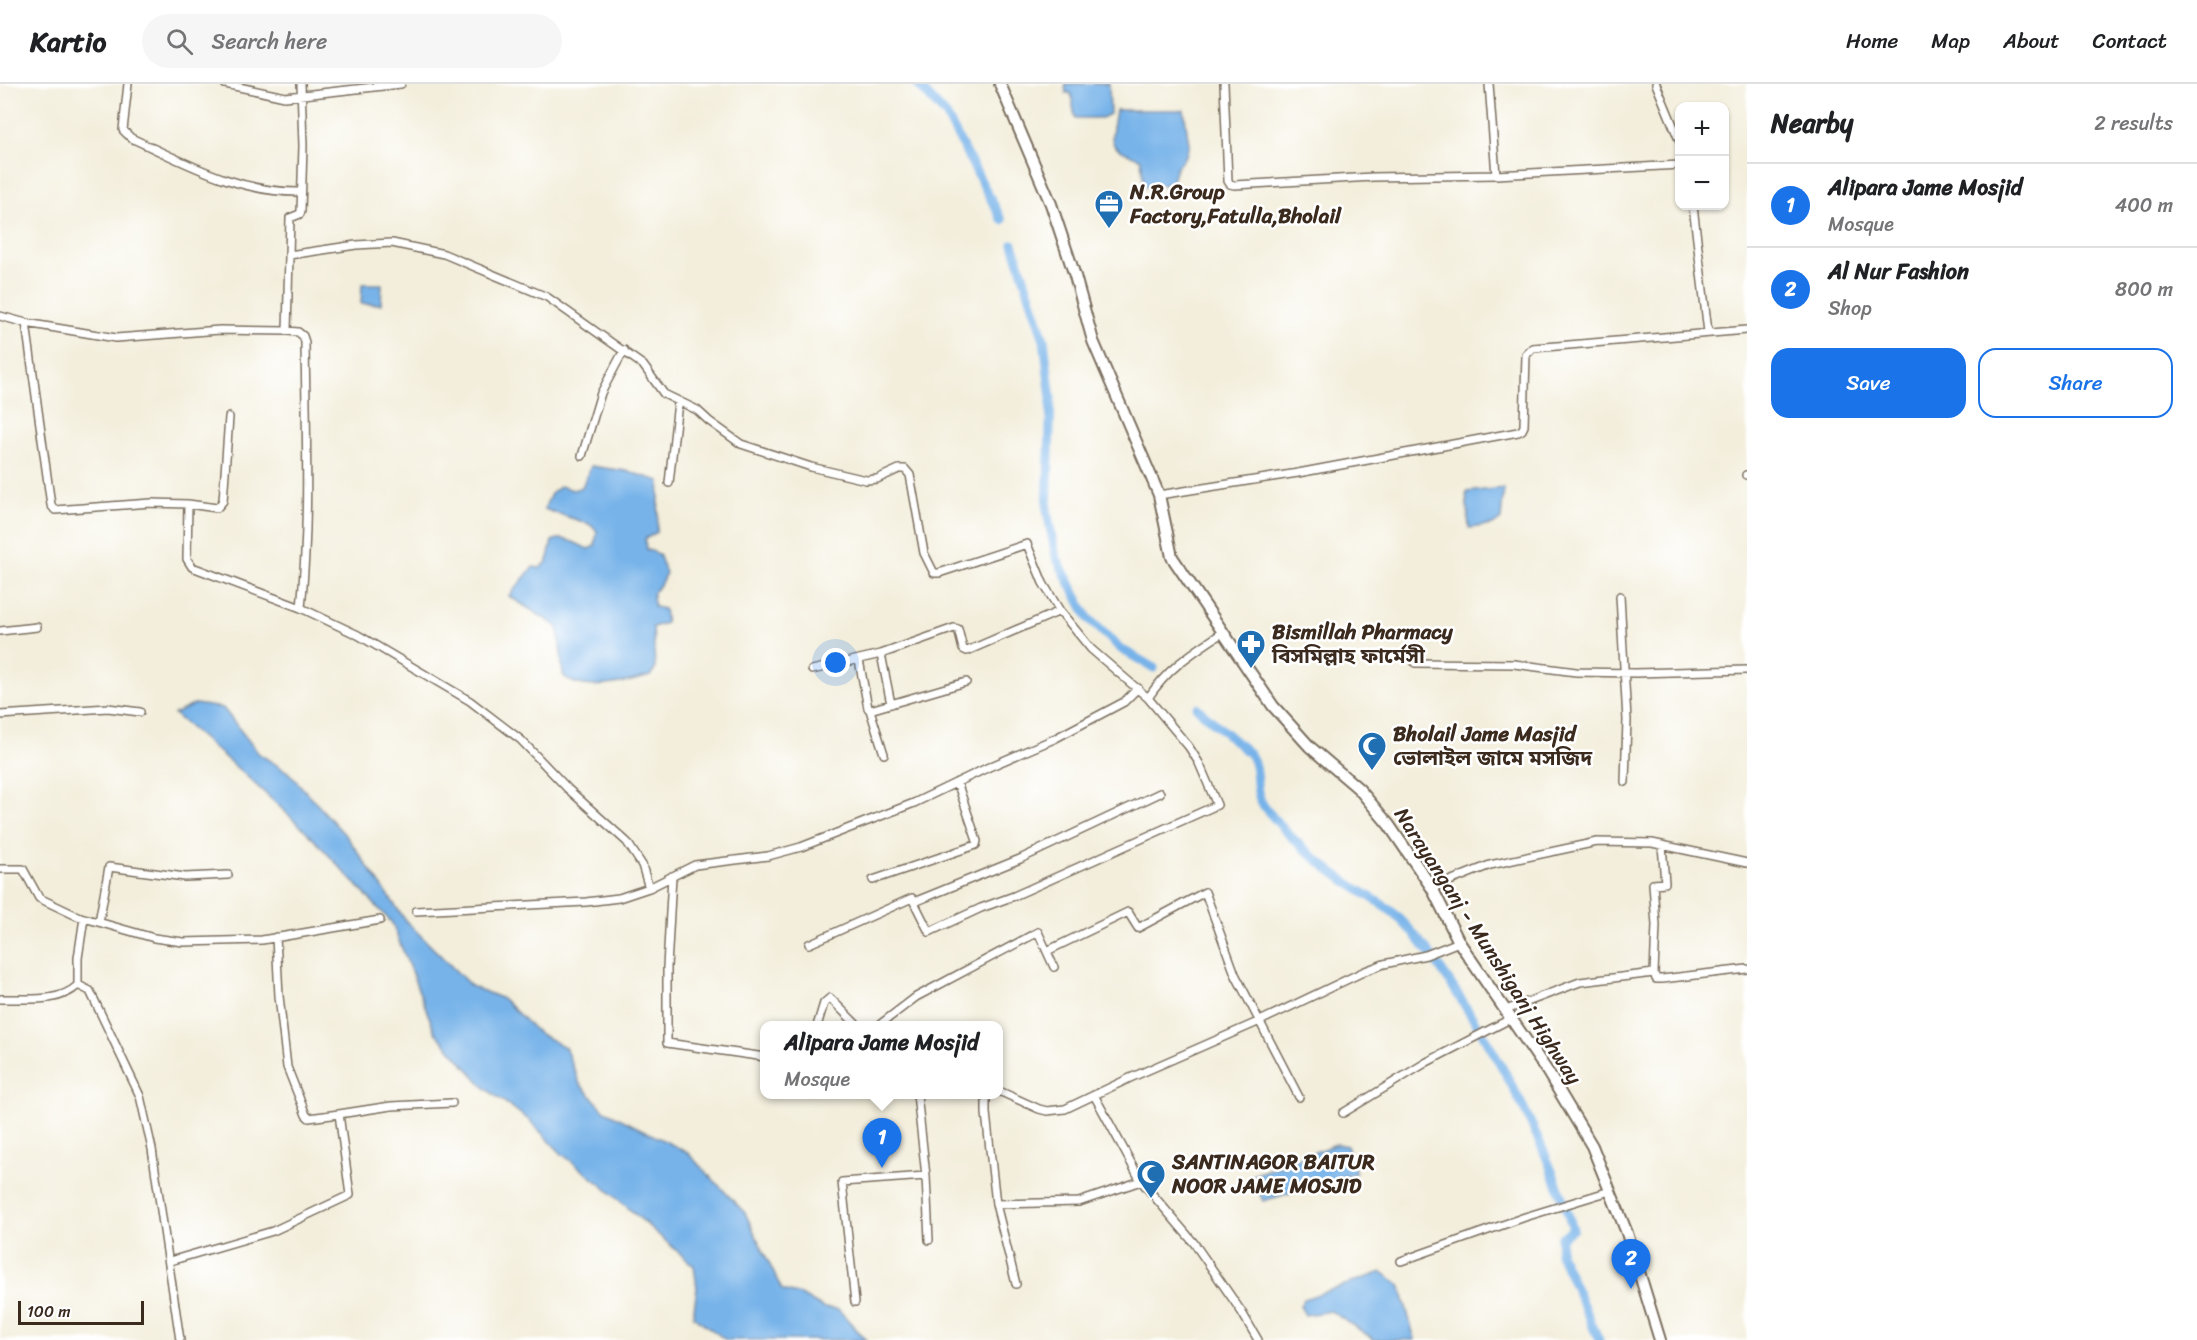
<!DOCTYPE html>
<html lang="en">
<head>
<meta charset="utf-8">
<style>
  body { margin:0; font-family:Sriracha,"Noto Sans Bengali",sans-serif; background:#f6f6f6; color:#202124 }
  .controls { position:absolute; right:18px; top:18px; display:grid; overflow:hidden; border-radius:12px; box-shadow:0 2px 4px #0004 }
  .controls button { width:54px; height:54px; display:grid; place-items:center; padding:0; border:0; border-bottom:2px solid #e0e0e0; background:#fff; color:#202124; font:30px sans-serif }
  .scale { position:absolute; left:18px; bottom:15px; width:126px; box-sizing:border-box; padding-left:6px; border:3px solid #3b2a1e; border-top:0; font-size:16px; line-height:21px; white-space:nowrap; color:#3b2a1e; -webkit-text-stroke:4px #fff; paint-order:stroke }
  .you { position:absolute; left:836px; top:579px; width:21px; height:21px; margin:-15px; border:4px solid #fff; border-radius:50%; background:#1a73e8; box-shadow:0 0 0 9px #1a73e833 }
  .badge { display:grid; place-items:center; width:39px; height:39px; border-radius:50%; background:#1a73e8; color:#fff; font-size:20px; font-weight:700 }
  .pin { position:absolute; translate:-50% -50px; filter:drop-shadow(0 2px 3px #0008) }
  .pin::after { content:''; position:absolute; top:32px; width:21px; height:18px; background:inherit; clip-path:polygon(0 0,100% 0,50% 100%) }
  .popup { position:absolute; left:760px; top:937px; width:243px; height:78px; box-sizing:border-box; display:grid; place-content:center; border-radius:12px; background:#fff; filter:drop-shadow(0 2px 4px #0005); font-size:20px; white-space:nowrap; color:#757577 }
  .popup b { font-size:22px; color:#202124 }
  .popup::after { content:''; position:absolute; left:50%; top:100%; margin-left:-12px; border:12px solid transparent; border-top-color:#fff }
  .list { margin:0; padding:0; list-style:none }
  h2 { display:flex; justify-content:space-between; align-items:center; height:78px; margin:0; padding:0 24px; font-size:26px }
  h2 small { font-size:20px; font-weight:400; color:#757577 }
  .list li { display:grid; grid-template-columns:39px 1fr auto; gap:18px; align-items:center; box-sizing:border-box; height:84px; padding:0 24px; border-top:2px solid #e0e0e0 }
  .list b { display:block; font-size:22px; white-space:nowrap }
  .list p { margin:0; font-size:20px; white-space:nowrap; color:#757577 }
  .list em { font-size:20px; font-style:normal; color:#757577 }
  .actions { display:flex; gap:12px; padding:18px 24px }
  .actions a { flex:1; padding:14px 0; border:2px solid #1a73e8; border-radius:18px; text-align:center; font-size:21px; color:#1a73e8 }
  .actions .main { background:#1a73e8; color:#fff }
  .icon { flex:none; width:33px; height:33px; fill:none; stroke:currentColor; stroke-width:2; stroke-linecap:round; stroke-linejoin:round }
  .map { position:relative; flex:none; width:1747px; height:1256px; overflow:hidden }
  header { display:flex; align-items:center; gap:36px; box-sizing:border-box; height:84px; padding:0 30px; background:#fff; border-bottom:2px solid #e0e0e0 }
  header strong { font-size:28px }
  nav { display:flex; gap:33px; margin-inline-start:auto; font-size:21px }
  .search { width:420px; height:54px; background:#f6f6f6; display:flex; align-items:center; gap:15px; box-sizing:border-box; padding:0 21px; border-radius:33px; color:#757577; font-size:22px }
  main { display:flex }
  aside { flex:1; background:#fff }
  .map>svg:first-child { display:block }
  .water { fill:#77b3e9; stroke:#596e84; stroke-width:1.5 }
  .lines { fill:none; stroke-linecap:round; stroke-linejoin:round }
  .canal { stroke:#77b3e9; stroke-width:9 }
  .street-casing { stroke:#7b6f60; stroke-width:10 }
  .primary-casing { stroke:#7b6f60; stroke-width:14 }
  .street { stroke:#fff; stroke-width:7 }
  .primary { stroke:#fff; stroke-width:10 }
  .labels { text-anchor:middle; stroke-width:5; stroke-linejoin:round; paint-order:stroke }
  .poi-label { font-size:21px; font-weight:bold; fill:#3b2a1e; stroke:#fff; text-anchor:start }
  .street-label { font-size:21px; fill:#3b2a1e; stroke:#fff }
</style>
</head>
<body>
<header>
<strong>Kartio</strong>
<div class="search"><svg class="icon" aria-label="search" viewBox="0 0 24 24"><circle cx="10" cy="10" r="6"/><path d="M15 15l6 6"/></svg>Search here</div>
<nav><a>Home</a><a>Map</a><a>About</a><a>Contact</a></nav>
</header>
<main>
<div class="map">
<svg width="1747" height="1256" viewBox="0 0 1747 1256">
  <rect width="100%" height="100%" fill="#fff"/>
  <filter id="ink" filterUnits="userSpaceOnUse"><feTurbulence type="fractalNoise" baseFrequency=".0167" numOctaves="2"/><feDisplacementMap in="SourceGraphic" scale="12" xChannelSelector="R" yChannelSelector="G"/><feConvolveMatrix kernelMatrix="1 2 1 2 8 2 1 2 1" color-interpolation-filters="sRGB"/></filter>
  <filter id="wash" filterUnits="userSpaceOnUse"><feTurbulence type="fractalNoise" baseFrequency=".008" numOctaves="4" result="noise"/><feDisplacementMap in="SourceGraphic" scale="24" xChannelSelector="R" yChannelSelector="G"/><feGaussianBlur stdDeviation="1.35" result="paint"/><feColorMatrix in="noise" values="0 0 0 0 0 0 0 0 0 0 0 0 0 0 0 0 0 1.4 0 .05"/><feComposite in="paint" operator="in"/></filter>
  <g filter="url(#wash)">
    <rect width="100%" height="100%" fill="#f3eedb"/>
    <path class="water" d="M 1065,0 L 1109,0 L 1110,30 L 1102,34 L 1075,34 L 1071,9 L 1066,9 Z
      M 1116,26 L 1184,26 L 1189,60 L 1186,71 L 1176,84 L 1171,100 L 1144,103 L 1141,75 C 1106,61 1110,63 1116,26 Z
      M 362,200 L 382,200 L 381,220 L 361,220 Z
      M 591,382 L 626,387 L 660,397 L 657,448 L 645,455 L 646,465 L 659,470 L 666,489 L 660,501 L 653,508 L 654,523 L 664,525 L 666,539 L 653,543 L 655,585 L 650,592 C 629,598 580,611 563,591 L 558,543 L 509,512 L 533,483 L 540,484 L 547,478 L 552,457 C 564,451 577,460 588,465 L 595,462 L 597,447 L 589,440 L 544,425 L 551,410 L 561,402 L 573,406 L 582,403 Z
      M 1504,404 L 1501,435 L 1493,441 L 1469,444 L 1466,408 Z
      M 195,620 L 223,624 L 259,670 L 288,688 L 347,753 L 406,837 L 471,902 L 503,915 L 538,949 L 565,963 L 580,1000 L 605,1027 L 687,1068 L 745,1129 L 782,1206 L 801,1211 L 823,1224 L 838,1225 L 866,1256 L 726,1256 L 693,1232 L 697,1204 L 694,1182 L 603,1102 L 562,1070 L 529,1036 L 485,1004 L 435,948 L 392,839 L 308,749 L 243,689 L 174,630 Z
      M 1336,1060 L 1347,1062 L 1356,1089 L 1263,1117 L 1251,1092 Z
      M 1382,1188 L 1400,1201 L 1415,1256 L 1375,1256 L 1331,1227 L 1305,1231 L 1300,1222 L 1304,1215 Z"/>
    <g class="lines">
      <path class="canal" d="M 917,0 L 946,31 L 1002,136
        M 1013,160 L 1044,256 L 1051,315 L 1047,427 L 1056,473 L 1088,534 L 1121,565 L 1154,584
        M 1197,624 L 1250,670 C 1262,688 1251,708 1266,725 C 1289,753 1317,778 1347,798 C 1363,810 1385,819 1399,834 C 1426,861 1447,893 1467,925 C 1511,993 1548,1067 1573,1145 L 1561,1154 L 1560,1170 L 1599,1256"/>
    </g>
  </g>
  <g filter="url(#ink)">
    <g class="lines">
      <g class="street-casing">
        <path id="street" d="M 128,0 L 123,46 L 131,54 C 186,79 238,109 301,108
          M 225,0 L 285,13 L 401,0
          M 1224,0 L 1228,97 L 1230,100 L 1234,101 L 1373,93 L 1496,91 L 1680,81
          M 1489,0 L 1496,91
          M 1656,0 L 1680,58
          M 1693,122 L 1708,248
          M 289,171 L 356,161 L 392,159 L 444,170 L 547,213 L 643,281 L 664,310 L 697,326 L 709,337 L 741,360 L 811,383 L 866,396 L 877,395 L 899,385 L 905,385 L 910,391 L 924,469 L 934,489 L 939,489 L 1027,460 L 1043,499 L 1060,527 L 1091,565 L 1148,614 L 1189,663 L 1199,679 L 1217,721 L 1014,812 L 981,824 L 929,848 L 912,814 L 809,860
          M 0,232 L 26,239 L 51,421 L 55,426 L 151,419 L 188,420 L 217,424 L 223,417 L 229,333
          M 26,239 L 116,254 L 220,246 L 287,247 L 298,248 L 303,252 L 305,258 C 306,347 310,435 301,524
          M 287,247 L 290,134 L 300,130 L 301,127 L 303,62 L 301,0
          M 582,372 L 601,309 L 624,266
          M 1746,391 L 1747,391
          M 669,399 L 678,318
          M 1159,411 L 1298,389 L 1518,348 L 1522,346 L 1524,342 L 1526,271 L 1533,264 L 1747,246
          M 188,420 L 187,475 L 192,483 L 301,524 L 358,551 L 470,617 L 521,656 L 568,705 L 627,758 L 642,781 L 649,804
          M 1620,512 L 1627,636 L 1625,698
          M 0,547 L 37,543
          M 881,570 L 891,620
          M 859,576 L 868,624 L 870,626 L 966,598
          M 1415,579 L 1514,580 L 1576,588 L 1636,589 L 1747,586
          M 812,586 L 881,570 L 954,544 L 958,545 L 963,565 L 967,567 L 1060,527
          M 1148,614 C 1169,583 1192,569 1222,549
          M 870,626 L 884,670
          M 0,631 L 108,624 L 140,628
          M 0,785 L 23,785 L 39,814 L 77,832 L 154,854 L 183,858 L 262,856 L 380,836
          M 672,792 L 667,883 L 667,959 L 765,973
          M 873,796 L 976,761 L 977,757 L 957,698
          M 1432,804 L 1490,781 L 1597,758 L 1652,759 L 1747,779
          M 914,818 L 1020,775 L 1160,709
          M 416,827 L 586,818 L 619,814 L 649,804 L 695,781 L 768,772 L 801,763 L 914,719 L 989,683 L 1054,655 L 1124,618 L 1138,604
          M 99,838 L 109,783 L 185,793 L 228,791
          M 1047,867 L 1128,828 L 1138,844 L 1205,808 L 1235,890 L 1299,1013
          M 1654,889 L 1656,895 L 1662,895 L 1747,885
          M 78,901 L 90,907 L 140,1012 L 152,1065 L 180,1256
          M 0,915 C 26,914 58,920 78,901 L 78,874 L 84,834
          M 1506,926 L 1580,898 L 1654,889 L 1656,841 L 1653,800 L 1665,799 L 1662,761
          M 817,942 L 824,919 L 830,914 L 858,942
          M 878,942 L 916,913 L 1038,848 L 1054,883
          M 999,1007 L 1039,1025 L 1047,1027 L 1065,1025 L 1130,994 L 1260,937 L 1365,887 L 1384,880 L 1426,871 L 1459,858
          M 986,1010 L 986,1029 L 996,1120 L 1016,1200
          M 1094,1011 L 1141,1097 L 1194,1159 L 1241,1227 L 1258,1256
          M 1343,1029 L 1427,978 L 1512,934
          M 339,1030 L 391,1022 L 452,1019
          M 926,1092 L 929,1156
          M 996,1120 L 1079,1118 L 1141,1097
          M 170,1177 L 273,1147 L 350,1111 L 339,1030 L 309,1034 L 306,1031 L 287,983 L 279,912 L 276,853
          M 1401,1177 L 1525,1133 L 1610,1107
          M 855,1218 L 842,1098 L 926,1092 L 917,1010"/>
      </g>
      <g class="primary-casing">
        <path id="primary" d="M 1000,0 L 1051,120 L 1075,192 L 1093,257 L 1159,411 L 1172,473 L 1273,622 L 1310,663 L 1359,705 L 1389,741 L 1432,804 L 1459,858 L 1484,895 L 1547,987 L 1592,1062 L 1627,1149 L 1660,1256"/>
      </g>
      <use href="#street" class="street"/>
      <use href="#primary" class="primary"/>
    </g>
  </g>
  <defs>
    <g id="office-pin" transform="scale(1.5)"><path d="M0 17L-7.5 6A9.5 9.5 0 1 1 7.5 6Z" fill="#1f6fb2" stroke="#fff"/><path d="M-6-3h4V-5.5h4V-3h4V5H-6ZM-1-4.5V-3h2v-1.5ZM-6 0V1H6V0Z" fill="#fff"/></g>
    <g id="pharmacy-pin" transform="scale(1.5)"><path d="M0 17L-7.5 6A9.5 9.5 0 1 1 7.5 6Z" fill="#1f6fb2" stroke="#fff"/><path d="M-2-6h4v4h4v4h-4v4h-4v-4h-4v-4h4Z" fill="#fff"/></g>
    <g id="mosque-pin" transform="scale(1.5)"><path d="M0 17L-7.5 6A9.5 9.5 0 1 1 7.5 6Z" fill="#1f6fb2" stroke="#fff"/><path d="M3.5-4.9A6 6 0 1 0 3.5 4.9A5 5 0 1 1 3.5-4.9Z" fill="#fff"/></g>
  </defs>
  <g fill-rule="evenodd">
    <use href="#office-pin" x="1109" y="120"/>
    <use href="#pharmacy-pin" x="1251" y="560"/>
    <use href="#mosque-pin" x="1372" y="662"/>
    <use href="#mosque-pin" x="1151" y="1090"/>
  </g>
  <g class="labels">
    <g class="poi-label">
      <text x="1130" y="115">N.R.Group<tspan x="1130" dy="24">Factory,Fatulla,Bholail</tspan></text>
      <text x="1272" y="555">Bismillah Pharmacy<tspan x="1272" dy="24">বিসমিল্লাহ ফার্মেসী</tspan></text>
      <text x="1393" y="657">Bholail Jame Masjid<tspan x="1393" dy="24">ভোলাইল জামে মসজিদ</tspan></text>
      <text x="1172" y="1085">SANTINAGOR BAITUR<tspan x="1172" dy="24">NOOR JAME MOSJID</tspan></text>
    </g>
    <g class="street-label">
      <text transform="translate(1488 862) rotate(57)" y="7">Narayanganj - Munshiganj Highway</text>
    </g>
  </g>
</svg>
<div class="controls">
<button>+</button>
<button>−</button>
</div>
<div class="scale">100 m</div>
<div class="you"></div>
<div class="pin badge" style="left:882px;top:1084px">1</div>
<div class="popup"><b>Alipara Jame Mosjid</b>Mosque</div>
<div class="pin badge" style="left:1631px;top:1205px">2</div>
</div>
<aside>
<h2>Nearby<small>2 results</small></h2>
<ul class="list">
<li><span class="badge">1</span><div><b>Alipara Jame Mosjid</b><p>Mosque</p></div><em>400 m</em></li>
<li><span class="badge">2</span><div><b>Al Nur Fashion</b><p>Shop</p></div><em>800 m</em></li>
</ul>
<div class="actions"><a class="main">Save</a><a>Share</a></div>
</aside>
</main>
</body>
</html>
